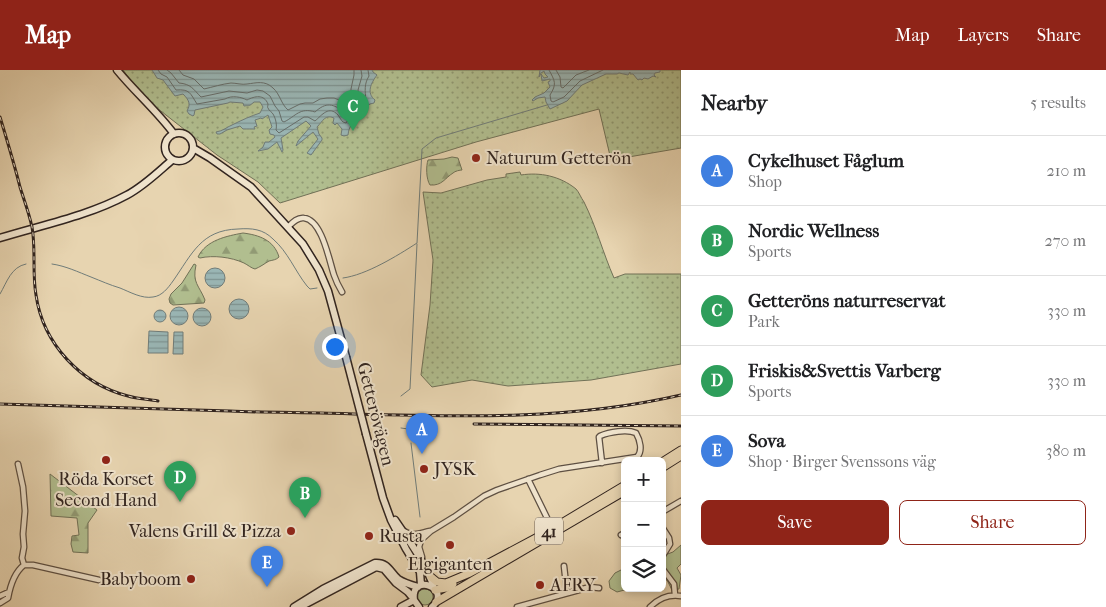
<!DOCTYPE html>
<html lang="en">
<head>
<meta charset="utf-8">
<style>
  body { margin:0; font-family:"IM FELL French Canon",serif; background:#f6f6f6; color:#202124 }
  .controls { position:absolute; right:15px; bottom:15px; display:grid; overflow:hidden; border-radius:8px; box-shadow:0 2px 8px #0003 }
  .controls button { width:45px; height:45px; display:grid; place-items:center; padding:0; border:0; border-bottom:1px solid #e0e0e0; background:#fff; color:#202124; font:25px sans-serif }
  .you { position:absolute; left:334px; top:276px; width:18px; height:18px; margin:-12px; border:4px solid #fff; border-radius:50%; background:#1a73e8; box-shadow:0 0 0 8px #1a73e833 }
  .badge { display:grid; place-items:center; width:32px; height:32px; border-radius:50%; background:#8f2418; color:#fff; font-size:16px; font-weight:700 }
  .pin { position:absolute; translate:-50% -41px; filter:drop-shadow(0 1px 2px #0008) }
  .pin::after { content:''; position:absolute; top:26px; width:18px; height:15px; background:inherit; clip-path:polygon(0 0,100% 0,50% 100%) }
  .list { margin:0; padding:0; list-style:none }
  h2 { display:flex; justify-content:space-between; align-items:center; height:65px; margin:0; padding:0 20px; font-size:21px }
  h2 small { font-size:16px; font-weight:400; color:#757577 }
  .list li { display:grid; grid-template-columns:32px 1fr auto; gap:15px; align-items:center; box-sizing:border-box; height:70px; padding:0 20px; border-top:1px solid #e0e0e0 }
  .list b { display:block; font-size:19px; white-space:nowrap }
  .list p { margin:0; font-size:16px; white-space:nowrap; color:#757577 }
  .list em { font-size:16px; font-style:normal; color:#757577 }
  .actions { display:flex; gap:10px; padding:15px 20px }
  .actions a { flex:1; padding:11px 0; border:1px solid #8f2418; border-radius:8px; text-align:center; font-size:18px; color:#8f2418 }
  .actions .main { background:#8f2418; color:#fff }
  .icon { flex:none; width:28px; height:28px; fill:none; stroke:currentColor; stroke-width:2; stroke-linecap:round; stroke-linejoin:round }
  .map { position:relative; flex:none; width:681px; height:537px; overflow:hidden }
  header { display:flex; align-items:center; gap:30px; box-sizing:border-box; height:70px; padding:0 25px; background:#8f2418; color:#fff }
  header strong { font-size:24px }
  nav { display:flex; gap:28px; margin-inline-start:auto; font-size:18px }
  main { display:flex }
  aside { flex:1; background:#fff }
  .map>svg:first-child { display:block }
  .grass { fill:#b1be8f; stroke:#717157 }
  .forest { fill:url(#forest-firs); stroke:#717157 }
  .park { fill:url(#park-dots); stroke:#717157 }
  .water { fill:url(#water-rules); stroke:#707c79 }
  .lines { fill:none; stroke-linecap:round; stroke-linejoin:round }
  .shore { stroke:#666d6a; stroke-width:1 }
  .stream { stroke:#707c79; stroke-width:1 }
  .street-casing { stroke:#5e5043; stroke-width:7 }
  .secondary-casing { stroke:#31241f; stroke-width:9 }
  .primary-casing { stroke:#31241f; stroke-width:9 }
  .street { stroke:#efe3cc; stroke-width:4.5 }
  .secondary { stroke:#efe3cc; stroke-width:6 }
  .primary { stroke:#e7d4b0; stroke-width:7 }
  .rail-casing { stroke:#31241f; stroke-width:3 }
  .rail { stroke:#efe3cc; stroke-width:1; stroke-dasharray:4; stroke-linecap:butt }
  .secondary-bridge-casing { stroke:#31241f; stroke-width:9; stroke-linecap:butt }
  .secondary-bridge { stroke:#efe3cc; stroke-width:6 }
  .poi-dot { fill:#8f2418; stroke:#efe3cc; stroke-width:2 }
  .labels { text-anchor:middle; stroke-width:4; stroke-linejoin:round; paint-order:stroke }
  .shield { fill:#efe3cc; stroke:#6a5d53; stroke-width:1 }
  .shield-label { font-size:16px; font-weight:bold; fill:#31241f }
  .poi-label { font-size:18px; fill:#31241f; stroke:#efe3cc; text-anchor:start }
  .street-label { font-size:18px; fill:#31241f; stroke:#efe3cc }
</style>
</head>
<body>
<header>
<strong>Map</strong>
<nav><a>Map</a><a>Layers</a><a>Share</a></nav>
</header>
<main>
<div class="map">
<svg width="681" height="537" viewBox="0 0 681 537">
  <defs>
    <pattern id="forest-firs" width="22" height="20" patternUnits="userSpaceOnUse" patternTransform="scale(1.25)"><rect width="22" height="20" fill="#b1be8f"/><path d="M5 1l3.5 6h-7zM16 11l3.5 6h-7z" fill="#919a74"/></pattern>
    <pattern id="park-dots" width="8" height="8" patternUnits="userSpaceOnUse" patternTransform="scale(1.25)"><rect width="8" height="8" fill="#b1be8f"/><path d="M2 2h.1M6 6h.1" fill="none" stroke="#919a74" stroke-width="1.8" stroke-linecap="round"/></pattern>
    <pattern id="water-rules" width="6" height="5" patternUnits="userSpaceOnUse" patternTransform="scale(1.25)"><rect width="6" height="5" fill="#9ab6b5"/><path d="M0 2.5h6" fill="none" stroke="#7e9493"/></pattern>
  </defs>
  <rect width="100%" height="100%" fill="#e7d4b0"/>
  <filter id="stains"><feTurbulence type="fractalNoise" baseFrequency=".004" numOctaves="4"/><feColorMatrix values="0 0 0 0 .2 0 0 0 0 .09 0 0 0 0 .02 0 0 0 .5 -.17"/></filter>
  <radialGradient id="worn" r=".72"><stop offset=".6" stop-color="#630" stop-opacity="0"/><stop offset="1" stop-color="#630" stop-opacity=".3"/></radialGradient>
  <path class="grass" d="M 681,475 L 681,494 L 677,498 L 681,505 L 679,519 L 672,520 L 667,510 L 662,510 L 662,486 L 673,482 Z
    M 625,498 L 625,518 L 632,518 L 617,522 L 610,518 L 609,511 L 615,503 Z
    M417 527a8 8 0 1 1 16 0a8 8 0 1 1-16 0Z"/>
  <path class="forest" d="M 452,87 L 458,88 L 462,100 C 460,100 455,101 453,103 C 445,108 442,116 430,115 C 426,109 426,96 428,90 L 444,89 Z
    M 243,163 C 259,165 274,170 279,187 C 276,190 273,190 269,191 C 264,194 260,197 255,199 C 251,198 248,195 244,193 C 231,187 213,185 200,188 L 198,187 C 206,170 227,166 243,163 Z
    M 194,194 L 196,195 C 192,213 199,215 205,230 L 204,233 L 173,235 L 170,233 L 169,229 L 171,224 L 182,213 Z
    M 50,404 L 97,440 L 88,453 L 88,483 L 73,482 L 71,474 L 72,466 L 79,465 L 77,448 L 51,446 Z"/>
  <path class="park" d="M 123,0 L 681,0 L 681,78 L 611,90 L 599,39 L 476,72 L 280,133 L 258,112 L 217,85 L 157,38 L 141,24 Z
    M 520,102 L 521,105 C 540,102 560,106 576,119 C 579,122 581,128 584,132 C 596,156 603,183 614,208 L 625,204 L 681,204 L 681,294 L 591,310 L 508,316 L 472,310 L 432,317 L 421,305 L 430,235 L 433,190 L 423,122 L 441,123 L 487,110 L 506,107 L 506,104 Z"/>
  <path class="water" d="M 152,0 L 372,0 L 373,2 L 377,5 C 371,13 366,23 375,30 L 374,33 L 370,34 L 365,38 L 364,45 C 355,50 349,54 348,65 L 344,66 L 341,65 L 342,59 L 337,53 L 335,55 L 333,53 L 334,48 C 325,44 323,51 317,57 L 319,64 L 322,68 L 322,70 L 311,85 L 307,83 L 318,69 L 313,62 L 296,76 L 298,71 L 311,56 L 306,51 L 281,68 L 283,80 L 282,82 L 277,72 L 268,79 L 258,81 L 263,77 L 265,72 L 269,72 L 275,67 L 274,65 L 270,64 L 269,60 L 272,57 L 268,45 L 262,49 L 261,48 L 255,50 L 257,56 L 254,57 L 255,59 C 251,59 248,59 243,59 L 240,56 L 227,60 L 220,64 L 217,64 L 216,62 C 223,61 227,57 234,54 C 242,50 251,46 260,43 L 263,37 L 260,32 L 254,32 C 248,37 251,35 244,36 L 243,33 L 230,32 L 228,33 L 195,40 L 194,45 L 193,46 L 189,44 L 187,41 C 191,34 189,30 183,24 L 175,26 L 163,10 L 157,8 Z
    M 540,0 L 660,0 L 660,2 L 655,3 L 654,5 L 656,7 L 653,6 L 648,9 L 644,8 L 642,10 L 640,9 L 638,10 L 633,4 L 630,4 L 630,2 L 628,5 L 619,3 L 617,4 L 606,4 L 582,15 L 567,31 L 550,39 L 546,32 L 545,27 L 538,28 L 533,31 L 532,30 L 535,27 L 544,23 L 550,17 L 548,12 L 550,11 L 550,9 L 542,11 L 541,4 L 544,8 L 548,7 L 545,4 L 544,1 L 541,3 L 539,7 Z
    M205 208a10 10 0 1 1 20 0a10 10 0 1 1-20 0Z
    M229 239a10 10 0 1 1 20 0a10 10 0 1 1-20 0Z
    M170 246a9 9 0 1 1 18 0a9 9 0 1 1-18 0Z
    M193 247a9 9 0 1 1 18 0a9 9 0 1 1-18 0Z
    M154 246a6 6 0 1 1 12 0a6 6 0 1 1-12 0Z
    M 149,261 L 168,262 L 168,283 L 148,283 Z
    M 174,262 L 183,262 L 183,284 L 173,284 Z"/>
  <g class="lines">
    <path class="shore" d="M 158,0 L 161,4 L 167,7 L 176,20 C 190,19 190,23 197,34 L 225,29 C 232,25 241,27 247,30 C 255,26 264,24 268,34 C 268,36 267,37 268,38 C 269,41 272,42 273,44 C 276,49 277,55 276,60 L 279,63 L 304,47 L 308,47 L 315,51 C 322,45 329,35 338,45 C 340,48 341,50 343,52 L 346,53 L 350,47 L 359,42 L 361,36 L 366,30 C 365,21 364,14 369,6 L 368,0
      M 167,0 L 171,3 L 179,13 C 191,14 193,19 201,27 L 229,21 L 247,23 L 257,20 L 263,21 L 270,26 L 275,36 L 279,41 L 282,51 L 284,52 C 296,46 300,37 315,42 C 326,32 333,33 345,43 L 353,38 L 359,28 L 358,20 L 362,6 L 361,0
      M 179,0 L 183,5 L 194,9 L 204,19 C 213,17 222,14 231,13 C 236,13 242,15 247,14 C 256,13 265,10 273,18 C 280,24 281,34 288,40 L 300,34 L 305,33 L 313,33 L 320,29 L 327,28 L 334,28 L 347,33 L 351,26 L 351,19 L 354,5 L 354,0
      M 549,0 C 555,11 557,14 550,25 L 551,31 L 553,32 L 564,27 L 580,11 L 603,0
      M 556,0 L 560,7 L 561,17 L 563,18 L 576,5 L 589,0"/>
    <path class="stream" d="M 52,194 C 66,196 78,202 91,207 C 101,211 110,215 120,218 C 130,222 142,229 153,227 C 162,226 168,218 173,211 C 192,184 201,160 238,159 C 252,158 263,159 273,169 C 288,182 295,201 307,216 L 310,219 L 317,218
      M 343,208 C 366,205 397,186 417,173 L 422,79 L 436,68 L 547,35
      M 0,224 C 7,212 11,197 26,194
      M 401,326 L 410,319 L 417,174
      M 401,358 L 408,359 L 410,364
      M 411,373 L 420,447"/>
    <g class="street-casing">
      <path id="street" d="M 288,157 C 292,153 297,147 304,148 C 322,150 329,190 334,205 C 336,211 339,217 342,222
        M 528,409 L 550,454
        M 662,442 L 681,431
        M 662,457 L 669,468 L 670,474 L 662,487
        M 404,461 C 413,467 420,463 430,461
        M 621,465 L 625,463
        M 422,487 L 419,477 L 421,470 L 431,461 L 454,447 L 484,426 L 497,420 L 540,405 L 559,399 L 637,387 C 643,381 640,370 636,363 C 627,359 609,362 600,366 L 599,367 L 602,393
        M 24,495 L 33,495 L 99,510
        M 564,496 L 567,523
        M 662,498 L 674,514 L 675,525
        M 0,526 L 9,522
        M 0,533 L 8,528 C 10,517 15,502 24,495 L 22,488 L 24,477 L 23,464 L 25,441 L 23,417 L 18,394
        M 517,537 L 590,517 L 599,518
        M 650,537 C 659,528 669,524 681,526"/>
    </g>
    <g class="secondary-casing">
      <path id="secondary" d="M 117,0 C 135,22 157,41 174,64
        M165 77a14 14 0 1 1 28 0a14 14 0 1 1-28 0Z
        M 193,78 L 210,88 L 251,117 L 303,174 L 319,200 L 328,221 L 346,287
        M 0,168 C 42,155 88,146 127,125 C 144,116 158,102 172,90
        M 366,364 L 383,428 L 391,450 L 406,479 L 420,502 L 421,515
        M 395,450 C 408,469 427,495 434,518
        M 302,536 L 376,497 L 384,499 L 396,513 L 408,522 L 413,528
        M 294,537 L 323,519 L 375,493 C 388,492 390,502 398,509 C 404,513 411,515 418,517
        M 401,537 L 414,530
        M 419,537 L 414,530 C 410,502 453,518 432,537"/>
    </g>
    <g class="primary-casing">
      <path id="primary" d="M 662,392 L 681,380
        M 662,398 L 681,386
        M 431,507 L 437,512 L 446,513 L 470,503 L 545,463 L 625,415
        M 435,520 L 446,518 L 453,514
        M 436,532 L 625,421"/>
    </g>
    <use href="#street" class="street"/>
    <use href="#secondary" class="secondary"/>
    <use href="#primary" class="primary"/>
    <g class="rail-casing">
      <path id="rail" d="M 0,47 C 7,70 14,93 20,117 C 24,130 29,143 32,157 C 36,179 32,203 36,225 C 43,274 81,314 128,326 C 138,329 148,329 158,331
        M 0,334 C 77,336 153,339 230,341 C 271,343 313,342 354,344 C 463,347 574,350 681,325
        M 474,354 L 681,356"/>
    </g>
    <use href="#rail" class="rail"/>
    <g class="secondary-bridge-casing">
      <path id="secondary-bridge" d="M 346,287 L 366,364"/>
    </g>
    <use href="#secondary-bridge" class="secondary-bridge"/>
  </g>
  <g class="poi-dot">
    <circle cx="476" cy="88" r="5"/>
    <circle cx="106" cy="390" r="5"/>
    <circle cx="424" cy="399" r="5"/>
    <circle cx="291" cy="461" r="5"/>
    <circle cx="369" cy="466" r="5"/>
    <circle cx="450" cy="475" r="5"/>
    <circle cx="191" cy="509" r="5"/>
    <circle cx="540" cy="515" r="5"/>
  </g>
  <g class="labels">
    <rect class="shield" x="535" y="447.5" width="28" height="27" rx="4"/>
    <g class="shield-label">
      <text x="549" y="467">41</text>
    </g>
    <g class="poi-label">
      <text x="486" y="94">Naturum Getterön</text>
      <text x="434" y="405">JYSK</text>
      <text x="106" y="415" text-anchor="middle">Röda Korset<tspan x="106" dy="21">Second Hand</tspan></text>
      <text x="281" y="467" text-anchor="end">Valens Grill &amp; Pizza</text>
      <text x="379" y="472">Rusta</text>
      <text x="450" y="500" text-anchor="middle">Elgiganten</text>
      <text x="181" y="515" text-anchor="end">Babyboom</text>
      <text x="550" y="521">AFRY</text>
    </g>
    <g class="street-label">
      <text transform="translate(376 344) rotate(76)" y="6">Getterövägen</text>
    </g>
  </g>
  <rect width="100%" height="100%" filter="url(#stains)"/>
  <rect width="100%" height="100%" fill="url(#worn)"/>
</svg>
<div class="controls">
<button>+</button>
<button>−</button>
<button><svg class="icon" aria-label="layers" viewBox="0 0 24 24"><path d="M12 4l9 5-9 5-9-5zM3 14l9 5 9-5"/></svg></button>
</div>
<div class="you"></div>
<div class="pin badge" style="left:422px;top:384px;background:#3f7fe0">A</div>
<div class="pin badge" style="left:305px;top:448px;background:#2e9e5b">B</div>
<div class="pin badge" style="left:353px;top:61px;background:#2e9e5b">C</div>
<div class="pin badge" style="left:180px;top:432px;background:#2e9e5b">D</div>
<div class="pin badge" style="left:267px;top:517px;background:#3f7fe0">E</div>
</div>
<aside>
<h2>Nearby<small>5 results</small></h2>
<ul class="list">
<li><span class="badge" style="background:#3f7fe0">A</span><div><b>Cykelhuset Fåglum</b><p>Shop</p></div><em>210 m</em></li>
<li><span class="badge" style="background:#2e9e5b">B</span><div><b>Nordic Wellness</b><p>Sports</p></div><em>270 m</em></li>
<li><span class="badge" style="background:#2e9e5b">C</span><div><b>Getteröns naturreservat</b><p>Park</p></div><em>330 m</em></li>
<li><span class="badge" style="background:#2e9e5b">D</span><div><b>Friskis&amp;Svettis Varberg</b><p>Sports</p></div><em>330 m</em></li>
<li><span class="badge" style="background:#3f7fe0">E</span><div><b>Sova</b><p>Shop · Birger Svenssons väg</p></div><em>380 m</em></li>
</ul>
<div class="actions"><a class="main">Save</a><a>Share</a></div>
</aside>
</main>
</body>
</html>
